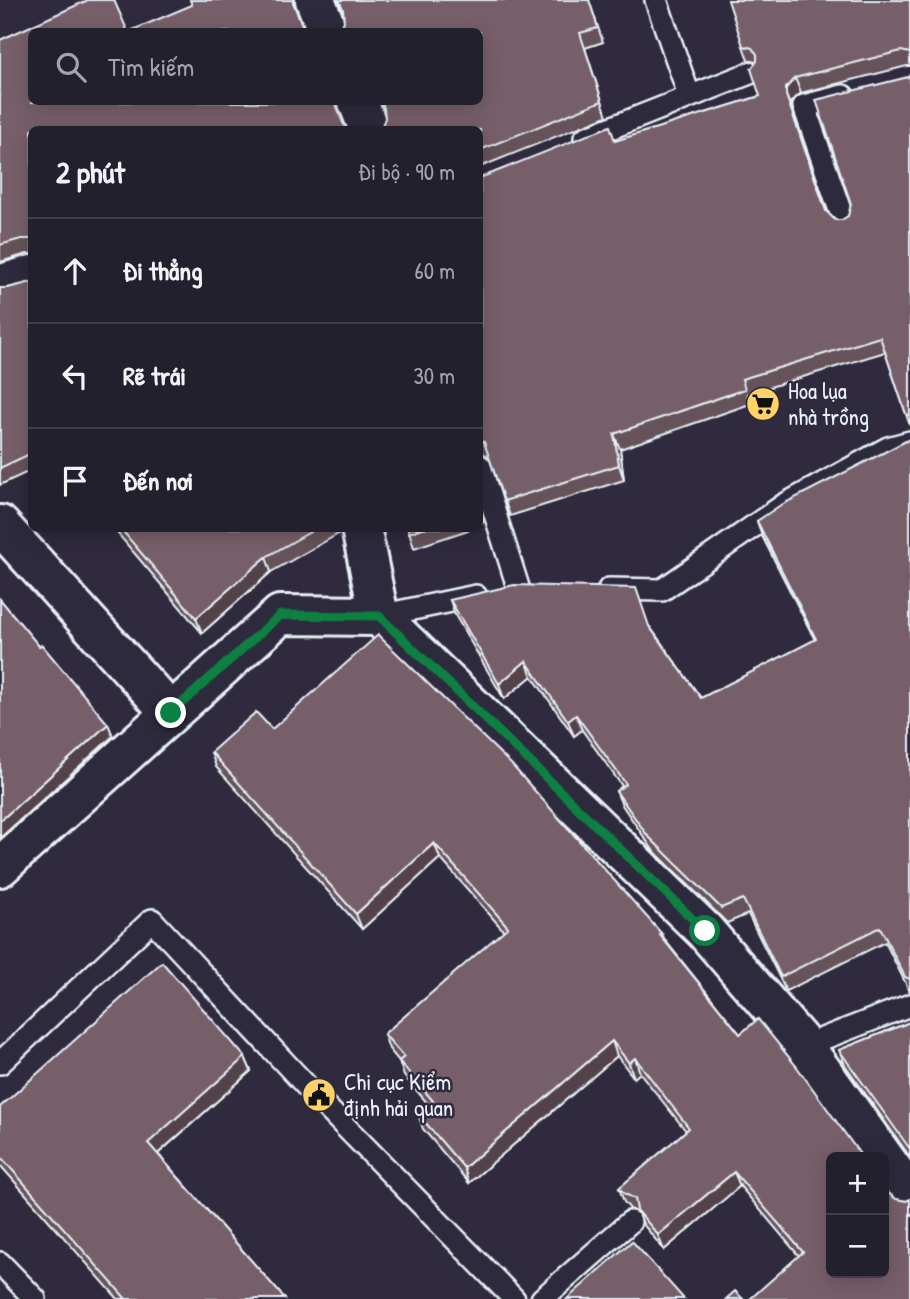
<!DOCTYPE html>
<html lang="vi">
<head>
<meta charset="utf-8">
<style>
  body { margin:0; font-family:"Patrick Hand",sans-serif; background:#2f2d3a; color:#f1f3f6 }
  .controls { position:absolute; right:21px; bottom:21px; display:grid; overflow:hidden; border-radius:10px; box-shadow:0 4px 18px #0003 }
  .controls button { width:63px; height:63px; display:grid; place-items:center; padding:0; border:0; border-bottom:2px solid #403e4a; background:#23202e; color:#f1f3f6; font:35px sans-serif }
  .stop { position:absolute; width:21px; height:21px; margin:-16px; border:5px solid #0b8043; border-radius:50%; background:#fff }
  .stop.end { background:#0b8043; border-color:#fff; box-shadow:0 2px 7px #0008 }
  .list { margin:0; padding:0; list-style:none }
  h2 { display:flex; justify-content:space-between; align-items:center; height:91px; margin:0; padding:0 28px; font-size:30px }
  h2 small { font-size:23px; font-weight:400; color:#a3a3aa }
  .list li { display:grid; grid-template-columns:46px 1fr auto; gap:21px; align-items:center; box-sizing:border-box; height:105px; padding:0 28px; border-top:2px solid #403e4a }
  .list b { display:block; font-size:26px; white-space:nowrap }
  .list em { font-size:23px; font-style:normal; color:#a3a3aa }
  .icon { flex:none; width:38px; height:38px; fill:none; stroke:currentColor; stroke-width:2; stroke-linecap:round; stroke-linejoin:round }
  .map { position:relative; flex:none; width:910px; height:1299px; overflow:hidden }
  .search { position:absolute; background:#23202e; box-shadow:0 4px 18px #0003; left:28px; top:28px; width:455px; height:77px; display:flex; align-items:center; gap:18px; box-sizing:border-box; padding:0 24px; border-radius:10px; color:#a3a3aa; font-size:26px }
  .panel { position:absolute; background:#23202e; box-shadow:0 4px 18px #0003; left:28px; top:126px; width:455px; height:406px; border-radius:10px }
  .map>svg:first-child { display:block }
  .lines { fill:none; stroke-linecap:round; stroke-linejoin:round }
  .service-casing { stroke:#e8f1f8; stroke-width:26 }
  .minor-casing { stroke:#e8f1f8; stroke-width:44 }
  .service { stroke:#2f2a3d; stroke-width:21 }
  .minor { stroke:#2f2a3d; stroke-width:38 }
  .wall { fill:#66525a; stroke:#e8f1f8; stroke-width:2 }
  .shaded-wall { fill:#53424a; stroke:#e8f1f8; stroke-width:2 }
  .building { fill:#775f69; stroke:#e8f1f8; stroke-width:2 }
  .route { stroke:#0b8043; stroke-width:9 }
  .labels { text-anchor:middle; stroke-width:5; stroke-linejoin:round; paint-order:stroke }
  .poi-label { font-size:23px; fill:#e8f1f8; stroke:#2f2a3d; text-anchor:start }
</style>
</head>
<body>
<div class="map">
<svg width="910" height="1299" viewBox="0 0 910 1299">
  <rect width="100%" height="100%" fill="#2f2a3d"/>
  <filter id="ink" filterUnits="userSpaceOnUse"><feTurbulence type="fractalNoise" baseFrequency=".0143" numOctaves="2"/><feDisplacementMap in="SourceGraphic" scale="14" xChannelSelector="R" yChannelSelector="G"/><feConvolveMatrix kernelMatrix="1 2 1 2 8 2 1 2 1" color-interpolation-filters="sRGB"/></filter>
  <g filter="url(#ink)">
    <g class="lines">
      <g class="service-casing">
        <path id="service" d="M 656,0 L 689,95
          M 843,96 L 804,106 L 844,222
          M 585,138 L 750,73
          M 480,466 L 518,587
          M 609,589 L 662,590 L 784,505 L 888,448 L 910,442
          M 379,616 L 476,596
          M 804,1046 L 910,1005
          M 0,1063 L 152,920 L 326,1107 L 514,1299
          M 0,1263 L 35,1299
          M 542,1299 L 630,1222"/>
      </g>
      <g class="minor-casing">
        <path id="minor" d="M 315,0 L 328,32
          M 358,102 L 369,130
          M 8,282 L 32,275
          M 0,525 L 171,713
          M 361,528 L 379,616 L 705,931 L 804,1046 L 910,1194
          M 0,867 L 280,615 L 379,616"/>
      </g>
      <use href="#service" class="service"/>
      <use href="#minor" class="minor"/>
    </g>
    <path class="wall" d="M 339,0 L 589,0 L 603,42 L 585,48 L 607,116 L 480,167 L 480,102 L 344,21 L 343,11 Z
      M 910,0 L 910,66 L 907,66 L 801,93 L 791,102 L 792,110 L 827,212 L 835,220 L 842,220 L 848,216 L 910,75 L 910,426 L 885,352 L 747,394 L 750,404 L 620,449 L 624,480 L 510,516 L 489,457 L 482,453 L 480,453 L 480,178 L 616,141 L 760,96 L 756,62 L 748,60 L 743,46 Z
      M 0,40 L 32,102 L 337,102 L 337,108 L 32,130 L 32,254 L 27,254 L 0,262 Z
      M 32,282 L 32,470 L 0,485 L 0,288 L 8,288 Z
      M 910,439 L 910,992 L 885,942 L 786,991 L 748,914 L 727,923 L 653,850 L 622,805 L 616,791 L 622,786 L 582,730 L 574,736 L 532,676 L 504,699 L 455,615 L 450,600 L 650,627 L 701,698 L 815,640 L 762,536 L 757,521 Z
      M 480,508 L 484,522 L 480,523 Z
      M 113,528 L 340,528 L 340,533 L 271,572 L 202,633 Z
      M 408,528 L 474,528 L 414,548 Z
      M 272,729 L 662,934 L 665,940 L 740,1034 L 887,1192 L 896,1199 L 906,1201 L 799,1256 L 740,1186 L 664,1250 L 643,1224 L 639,1213 L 630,1209 L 624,1202 L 619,1188 L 686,1131 L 640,1073 L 634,1078 L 617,1056 L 469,1183 L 423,1129 L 418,1114 L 429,1105 L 404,1076 L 399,1061 L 389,1049 L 384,1034 L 504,931 L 440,858 L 362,929 L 216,767 L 211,752 Z
      M 910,1022 L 910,1157 L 845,1065 L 839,1050 Z
      M 245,1057 L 251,1071 L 158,1154 L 285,1299 L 118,1299 L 0,1165 L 0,1107 Z"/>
    <path class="shaded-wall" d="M 795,78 L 801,93 L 791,102 L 792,110 L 786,95 L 786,88 Z
      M 614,434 L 620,449 L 624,480 L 619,465 Z
      M 266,557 L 271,572 L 202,633 L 196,618 Z
      M 526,661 L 532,676 L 504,699 L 499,684 Z
      M 576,715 L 582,730 L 574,736 L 568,721 Z
      M 108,724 L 113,736 L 0,838 L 0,821 Z
      M 434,843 L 440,858 L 362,929 L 356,914 Z
      M 612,1041 L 617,1056 L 469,1183 L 464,1168 Z
      M 245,1057 L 251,1071 L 153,1158 L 148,1143 Z
      M 635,1058 L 640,1073 L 634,1078 L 629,1063 Z
      M 734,1172 L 740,1186 L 664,1250 L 658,1235 Z"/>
    <path class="building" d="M 88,0 L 114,0 L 128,32 L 32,32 L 32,102 L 335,102 L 343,123 L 348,130 L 32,130 L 32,239 L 21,239 L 0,245 L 0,40 Z
      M 190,0 L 292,0 L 302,25 L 307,32 L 128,32 L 192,5 Z
      M 339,0 L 589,0 L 598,28 L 580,33 L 602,101 L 480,150 L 480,130 L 379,130 L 381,128 L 385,118 L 384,108 L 382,102 L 480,102 L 480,32 L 339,32 L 344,21 L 343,9 Z
      M 728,0 L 910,0 L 910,53 L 901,51 L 795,78 L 786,88 L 786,95 L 826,211 L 835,220 L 842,220 L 848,216 L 851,204 L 816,100 L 908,77 L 910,75 L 910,416 L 906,414 L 880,337 L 742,379 L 745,389 L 614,434 L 619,465 L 504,501 L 484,442 L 480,440 L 480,178 L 610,126 L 615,141 L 760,96 L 751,69 L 757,61 L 757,54 L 752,48 L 743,46 Z
      M 32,282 L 32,453 L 0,468 L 0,288 L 8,288 Z
      M 910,439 L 910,979 L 905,977 L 880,927 L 781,977 L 743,899 L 721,908 L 647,835 L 616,791 L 626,784 L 576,715 L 568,721 L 526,661 L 499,684 L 450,600 L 514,585 L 636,588 L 649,626 L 701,698 L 816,639 L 757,521 L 779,506 Z
      M 120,528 L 317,528 L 266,557 L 196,618 Z
      M 408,528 L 423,528 L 409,533 Z
      M 0,599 L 39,646 L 42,645 L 108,724 L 0,821 Z
      M 378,635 L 511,764 L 662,934 L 660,935 L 740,1034 L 758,1019 L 797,1067 L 862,1157 L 831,1157 L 831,1273 L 884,1273 L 884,1187 L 887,1192 L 896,1199 L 906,1201 L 910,1199 L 910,1299 L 750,1299 L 803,1252 L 734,1172 L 658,1235 L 637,1210 L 635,1199 L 625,1194 L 619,1188 L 689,1128 L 635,1058 L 629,1063 L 612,1041 L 464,1168 L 418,1114 L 433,1101 L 399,1061 L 404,1057 L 384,1034 L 508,927 L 434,843 L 356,914 L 211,752 L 256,712 L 272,729 Z
      M 162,962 L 245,1057 L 148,1143 L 285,1299 L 126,1299 L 0,1156 L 0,1107 Z
      M 910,1022 L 910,1149 L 839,1050 Z
      M 632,1241 L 684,1299 L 567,1299 Z
      M 735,1291 L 743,1299 L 726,1299 Z"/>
  </g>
  <g class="lines" filter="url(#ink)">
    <path class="route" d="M 171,713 L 280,615 L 379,616 L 705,931"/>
  </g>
  <defs>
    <g id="supermarket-disc" transform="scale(1.75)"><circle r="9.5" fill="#ffd166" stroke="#2f2a3d"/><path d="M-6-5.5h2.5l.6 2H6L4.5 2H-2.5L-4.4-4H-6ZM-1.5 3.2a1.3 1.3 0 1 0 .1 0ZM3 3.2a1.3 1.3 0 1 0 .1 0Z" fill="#111"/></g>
    <g id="civic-disc" transform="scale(1.75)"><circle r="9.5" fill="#ffd166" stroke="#2f2a3d"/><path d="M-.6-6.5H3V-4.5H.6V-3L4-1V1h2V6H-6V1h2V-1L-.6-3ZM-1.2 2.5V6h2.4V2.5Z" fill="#111"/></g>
  </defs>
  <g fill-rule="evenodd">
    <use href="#supermarket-disc" x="763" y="404"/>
    <use href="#civic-disc" x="319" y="1095"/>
  </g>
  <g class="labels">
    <g class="poi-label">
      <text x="788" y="399">Hoa lụa<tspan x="788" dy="26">nhà trồng</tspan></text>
      <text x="344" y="1090">Chi cục Kiểm<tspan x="344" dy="26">định hải quan</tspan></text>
    </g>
  </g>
</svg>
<div class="controls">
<button>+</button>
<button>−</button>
</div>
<div class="stop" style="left:705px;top:931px"></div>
<div class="stop end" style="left:171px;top:713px"></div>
<div class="search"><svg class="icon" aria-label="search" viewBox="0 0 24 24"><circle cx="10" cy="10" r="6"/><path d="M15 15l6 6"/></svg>Tìm kiếm</div>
<section class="panel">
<h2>2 phút<small>Đi bộ · 90 m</small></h2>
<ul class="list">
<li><svg class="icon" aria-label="ahead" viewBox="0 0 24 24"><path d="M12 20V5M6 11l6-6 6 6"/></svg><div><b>Đi thẳng</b></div><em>60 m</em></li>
<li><svg class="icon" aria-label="left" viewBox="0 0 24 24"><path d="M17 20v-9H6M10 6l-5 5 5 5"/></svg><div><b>Rẽ trái</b></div><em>30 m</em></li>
<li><svg class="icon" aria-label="arrive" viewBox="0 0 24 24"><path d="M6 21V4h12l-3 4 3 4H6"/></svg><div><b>Đến nơi</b></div></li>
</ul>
</section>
</div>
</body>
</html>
